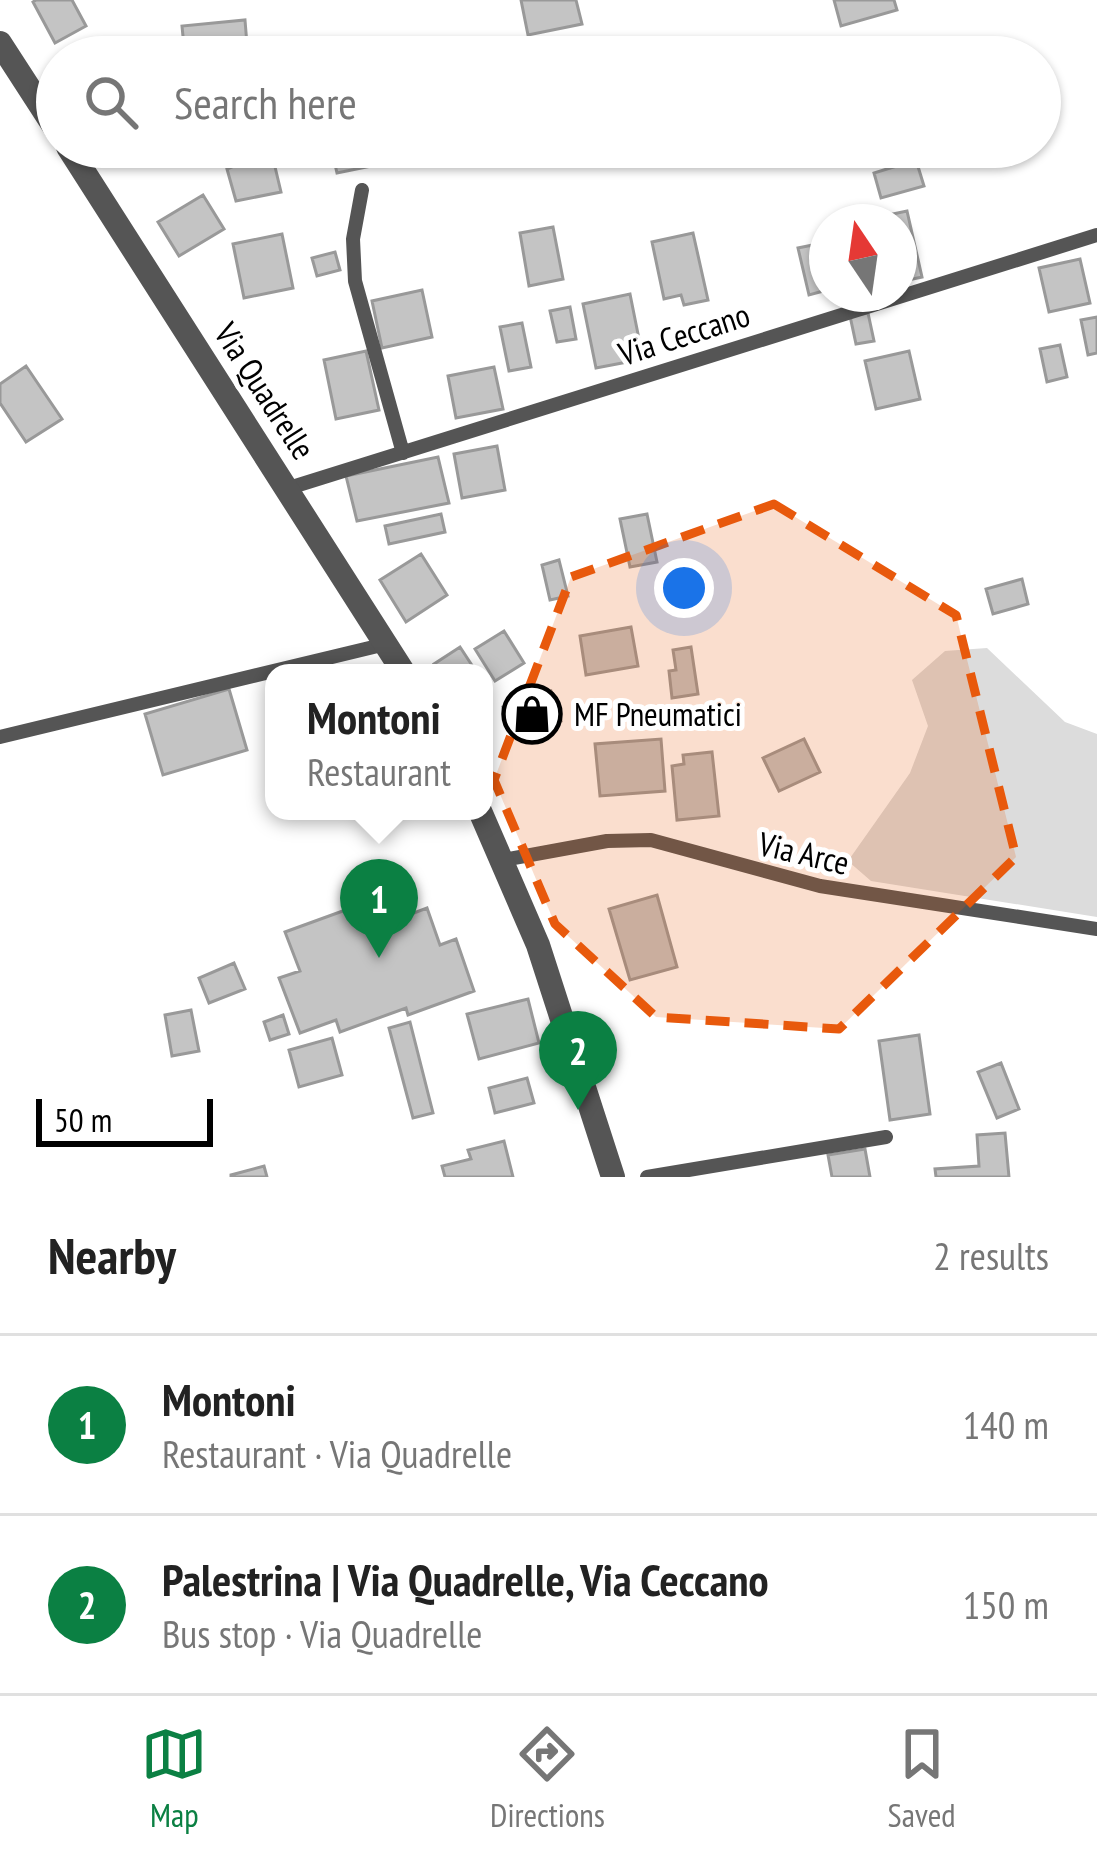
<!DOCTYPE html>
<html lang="en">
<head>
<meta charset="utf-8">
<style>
  body { margin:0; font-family:"PT Sans Narrow",sans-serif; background:#f6f6f6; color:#222 }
  .compass { position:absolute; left:809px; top:204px; width:108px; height:108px; border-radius:50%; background:#fff; box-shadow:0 3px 9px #0004; rotate:347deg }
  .scale { position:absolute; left:36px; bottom:30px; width:177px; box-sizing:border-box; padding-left:12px; border:6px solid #000; border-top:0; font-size:33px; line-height:42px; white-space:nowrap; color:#000; -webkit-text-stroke:9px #fff; paint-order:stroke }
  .you { position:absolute; left:684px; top:588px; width:42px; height:42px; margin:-30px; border:9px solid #fff; border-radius:50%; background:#1a73e8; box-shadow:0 0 0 18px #1a73e833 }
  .badge { display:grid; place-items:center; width:78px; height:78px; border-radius:50%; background:#0b8043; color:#fff; font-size:39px; font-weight:700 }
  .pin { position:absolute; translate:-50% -99px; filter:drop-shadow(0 3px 6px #0008) }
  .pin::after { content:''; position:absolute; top:63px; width:42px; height:36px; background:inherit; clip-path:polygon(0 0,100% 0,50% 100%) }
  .popup { position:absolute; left:265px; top:664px; width:228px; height:156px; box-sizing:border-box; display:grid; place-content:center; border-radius:24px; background:#fff; filter:drop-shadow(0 3px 9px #0005); font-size:39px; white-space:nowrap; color:#767676 }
  .popup b { font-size:45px; color:#222 }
  .popup::after { content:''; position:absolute; left:50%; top:100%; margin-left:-24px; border:24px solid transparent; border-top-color:#fff }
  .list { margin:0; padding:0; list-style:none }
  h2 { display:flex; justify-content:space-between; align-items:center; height:156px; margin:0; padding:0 48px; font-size:51px }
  h2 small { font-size:39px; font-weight:400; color:#767676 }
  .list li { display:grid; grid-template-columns:78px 1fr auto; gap:36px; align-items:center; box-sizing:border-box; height:180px; padding:0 48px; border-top:3px solid #e0e0e0 }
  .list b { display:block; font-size:45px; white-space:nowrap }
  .list p { margin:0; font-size:39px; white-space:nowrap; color:#767676 }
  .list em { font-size:39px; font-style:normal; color:#767676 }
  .icon { flex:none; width:66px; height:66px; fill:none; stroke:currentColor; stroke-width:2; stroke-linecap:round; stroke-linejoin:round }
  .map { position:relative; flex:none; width:1097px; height:1177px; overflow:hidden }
  .search { position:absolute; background:#fff; box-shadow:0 3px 9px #0004; left:36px; right:36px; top:36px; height:132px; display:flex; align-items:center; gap:30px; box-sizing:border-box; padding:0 42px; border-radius:66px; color:#767676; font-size:45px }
  .sheet { height:516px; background:#fff }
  nav { display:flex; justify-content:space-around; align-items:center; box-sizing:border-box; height:168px; border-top:3px solid #e0e0e0; background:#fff; font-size:33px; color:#767676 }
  nav a { display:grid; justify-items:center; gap:6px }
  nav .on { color:#0b8043 }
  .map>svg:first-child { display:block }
  .green { fill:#dcdcdc }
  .building { fill:#c4c4c4; stroke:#999; stroke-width:3 }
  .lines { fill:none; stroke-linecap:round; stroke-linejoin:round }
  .service { stroke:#555; stroke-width:14 }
  .tertiary { stroke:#555; stroke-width:24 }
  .marked { fill:#e8590c; fill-opacity:0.2; stroke:#e8590c; stroke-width:9; stroke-dasharray:24 15; stroke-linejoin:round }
  .labels { text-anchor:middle; stroke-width:10; stroke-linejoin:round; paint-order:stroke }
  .street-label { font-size:33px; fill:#000; stroke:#fff }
  .poi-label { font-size:33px; fill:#000; stroke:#fff; text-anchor:start }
</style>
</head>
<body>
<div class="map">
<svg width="1097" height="1177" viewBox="0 0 1097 1177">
  <rect width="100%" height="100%" fill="#fff"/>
  <path class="green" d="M 987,648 L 1065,722 L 1097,734 L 1097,917 L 871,881 L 848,861 L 910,773 L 928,726 L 912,680 L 945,651 Z"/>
  <path class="building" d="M 36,0 L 72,0 L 86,26 L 55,43 L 33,2 Z
    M 521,0 L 576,0 L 582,24 L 528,35 Z
    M 834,0 L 894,0 L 897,10 L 841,26 Z
    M 245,20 L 248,57 L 185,57 L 182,26 Z
    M 130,42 L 134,57 L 80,57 Z
    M 189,147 L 234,147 L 235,152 L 194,164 Z
    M 331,147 L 367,147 L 371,166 L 337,173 Z
    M 271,150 L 281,192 L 236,201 L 227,169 Z
    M 916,160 L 924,186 L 881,198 L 874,173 Z
    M 203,195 L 224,229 L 179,256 L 158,222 Z
    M 907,211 L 922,277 L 899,282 L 899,222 L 869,219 Z
    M 553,227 L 563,279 L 529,286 L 520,233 Z
    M 693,233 L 708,300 L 684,305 L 681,295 L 664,299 L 652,242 Z
    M 282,234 L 293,288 L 244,298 L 233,244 Z
    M 827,242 L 827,290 L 809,295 L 798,248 Z
    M 335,252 L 340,270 L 317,276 L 312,258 Z
    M 1080,259 L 1090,303 L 1049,312 L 1039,268 Z
    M 422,290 L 432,337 L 382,348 L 372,301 Z
    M 630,294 L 643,359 L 596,368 L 583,304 Z
    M 570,307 L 576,339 L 557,342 L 550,311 Z
    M 868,313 L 874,341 L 856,344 L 850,316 Z
    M 1097,317 L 1097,353 L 1088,355 L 1081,320 Z
    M 522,323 L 531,367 L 509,371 L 500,327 Z
    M 1060,345 L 1067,377 L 1047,382 L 1040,349 Z
    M 366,351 L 379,410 L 336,419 L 324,360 Z
    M 909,351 L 920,399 L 876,409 L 865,361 Z
    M 26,366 L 62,419 L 26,442 L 0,403 L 0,384 Z
    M 494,367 L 503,409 L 456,418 L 448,376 Z
    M 497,446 L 505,490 L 462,498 L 454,454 Z
    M 438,457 L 449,503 L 357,521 L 346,476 Z
    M 441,514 L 445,532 L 389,544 L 385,526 Z
    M 647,514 L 657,562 L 630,567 L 620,519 Z
    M 421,554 L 447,595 L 406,622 L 380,580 Z
    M 559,560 L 568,596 L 550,600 L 542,565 Z
    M 1022,579 L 1028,604 L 993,614 L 986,589 Z
    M 631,627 L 638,666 L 586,675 L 580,636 Z
    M 504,631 L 524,663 L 495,681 L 475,649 Z
    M 460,647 L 477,673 L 440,673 L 434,664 Z
    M 691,647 L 698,694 L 672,698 L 669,671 L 676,670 L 673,650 Z
    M 229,689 L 247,750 L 163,775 L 145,714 Z
    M 551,691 L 561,721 L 514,737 L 503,707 Z
    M 661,739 L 665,791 L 600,796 L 595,744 Z
    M 804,739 L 820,772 L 779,791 L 763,758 Z
    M 712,752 L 719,816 L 677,820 L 672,766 L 684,764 L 683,755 Z
    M 657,895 L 677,967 L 630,980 L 609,909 Z
    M 373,900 L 382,925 L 427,908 L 440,945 L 456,939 L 474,991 L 408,1015 L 406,1008 L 340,1032 L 336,1020 L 300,1033 L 279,978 L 300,971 L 285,932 Z
    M 234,963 L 245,989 L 209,1003 L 199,978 Z
    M 528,999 L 539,1043 L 479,1059 L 467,1014 Z
    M 191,1010 L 199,1051 L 172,1056 L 165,1015 Z
    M 283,1015 L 289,1034 L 270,1040 L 264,1022 Z
    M 410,1022 L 433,1113 L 413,1118 L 389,1028 Z
    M 919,1035 L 930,1114 L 890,1120 L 879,1041 Z
    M 332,1038 L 342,1075 L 299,1087 L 289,1050 Z
    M 1001,1063 L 1019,1109 L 997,1118 L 978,1072 Z
    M 527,1078 L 534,1103 L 495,1113 L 489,1088 Z
    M 1005,1133 L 1009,1177 L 936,1177 L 935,1169 L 979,1166 L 977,1135 Z
    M 504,1141 L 513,1177 L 445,1177 L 442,1166 L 471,1159 L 468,1150 Z
    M 865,1149 L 870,1177 L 832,1177 L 828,1155 Z
    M 264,1166 L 267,1177 L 231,1177 L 231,1175 Z"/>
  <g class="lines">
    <path class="service" d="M 362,190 L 353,239 L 355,281 L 403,453
      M 289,488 L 1097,235
      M 0,737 L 386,644
      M 503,860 L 607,841 L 651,840 L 820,886 L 1097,929
      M 647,1177 L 886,1137"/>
    <path class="tertiary" d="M 0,43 L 57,131
      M 68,147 L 404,673
      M 480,811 L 538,945 L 613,1177"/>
  </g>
  <path class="marked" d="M 774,504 L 956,615 L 1016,857 L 839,1029 L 656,1017 L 555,924 L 494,780 L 571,577 Z"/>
  <defs>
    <g id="shop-ring" transform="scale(3)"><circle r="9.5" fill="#fff" stroke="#000" stroke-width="1.5"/><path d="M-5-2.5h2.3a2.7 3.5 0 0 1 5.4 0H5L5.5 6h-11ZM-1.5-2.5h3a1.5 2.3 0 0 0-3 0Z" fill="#000"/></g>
  </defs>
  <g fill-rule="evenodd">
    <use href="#shop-ring" x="532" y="714"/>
  </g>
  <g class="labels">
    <g class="street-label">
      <text transform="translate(684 334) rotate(-18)" y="12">Via Ceccano</text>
      <text transform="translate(265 391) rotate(57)" y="12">Via Quadrelle</text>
      <text transform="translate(804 853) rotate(13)" y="12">Via Arce</text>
    </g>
    <g class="poi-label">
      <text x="574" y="726">MF Pneumatici</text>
    </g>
  </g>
</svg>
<svg class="compass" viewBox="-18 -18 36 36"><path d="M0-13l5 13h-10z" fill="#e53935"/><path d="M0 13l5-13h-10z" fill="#767676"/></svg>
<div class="scale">50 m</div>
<div class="you"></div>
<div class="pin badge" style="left:379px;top:958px">1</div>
<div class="popup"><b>Montoni</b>Restaurant</div>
<div class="pin badge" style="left:578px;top:1110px">2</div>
<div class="search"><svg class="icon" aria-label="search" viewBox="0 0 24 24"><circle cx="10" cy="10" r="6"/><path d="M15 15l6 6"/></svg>Search here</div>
</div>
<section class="sheet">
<h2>Nearby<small>2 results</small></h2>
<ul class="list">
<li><span class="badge">1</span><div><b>Montoni</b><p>Restaurant · Via Quadrelle</p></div><em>140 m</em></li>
<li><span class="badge">2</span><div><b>Palestrina | Via Quadrelle, Via Ceccano</b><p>Bus stop · Via Quadrelle</p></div><em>150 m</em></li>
</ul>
</section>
<nav>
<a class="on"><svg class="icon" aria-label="map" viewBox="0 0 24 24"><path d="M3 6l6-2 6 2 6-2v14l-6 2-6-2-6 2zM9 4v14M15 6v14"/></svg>Map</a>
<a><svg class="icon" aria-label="directions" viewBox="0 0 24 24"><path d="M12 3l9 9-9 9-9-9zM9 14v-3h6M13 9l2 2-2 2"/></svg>Directions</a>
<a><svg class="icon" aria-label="saved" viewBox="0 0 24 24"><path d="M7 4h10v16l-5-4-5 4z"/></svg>Saved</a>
</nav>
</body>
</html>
